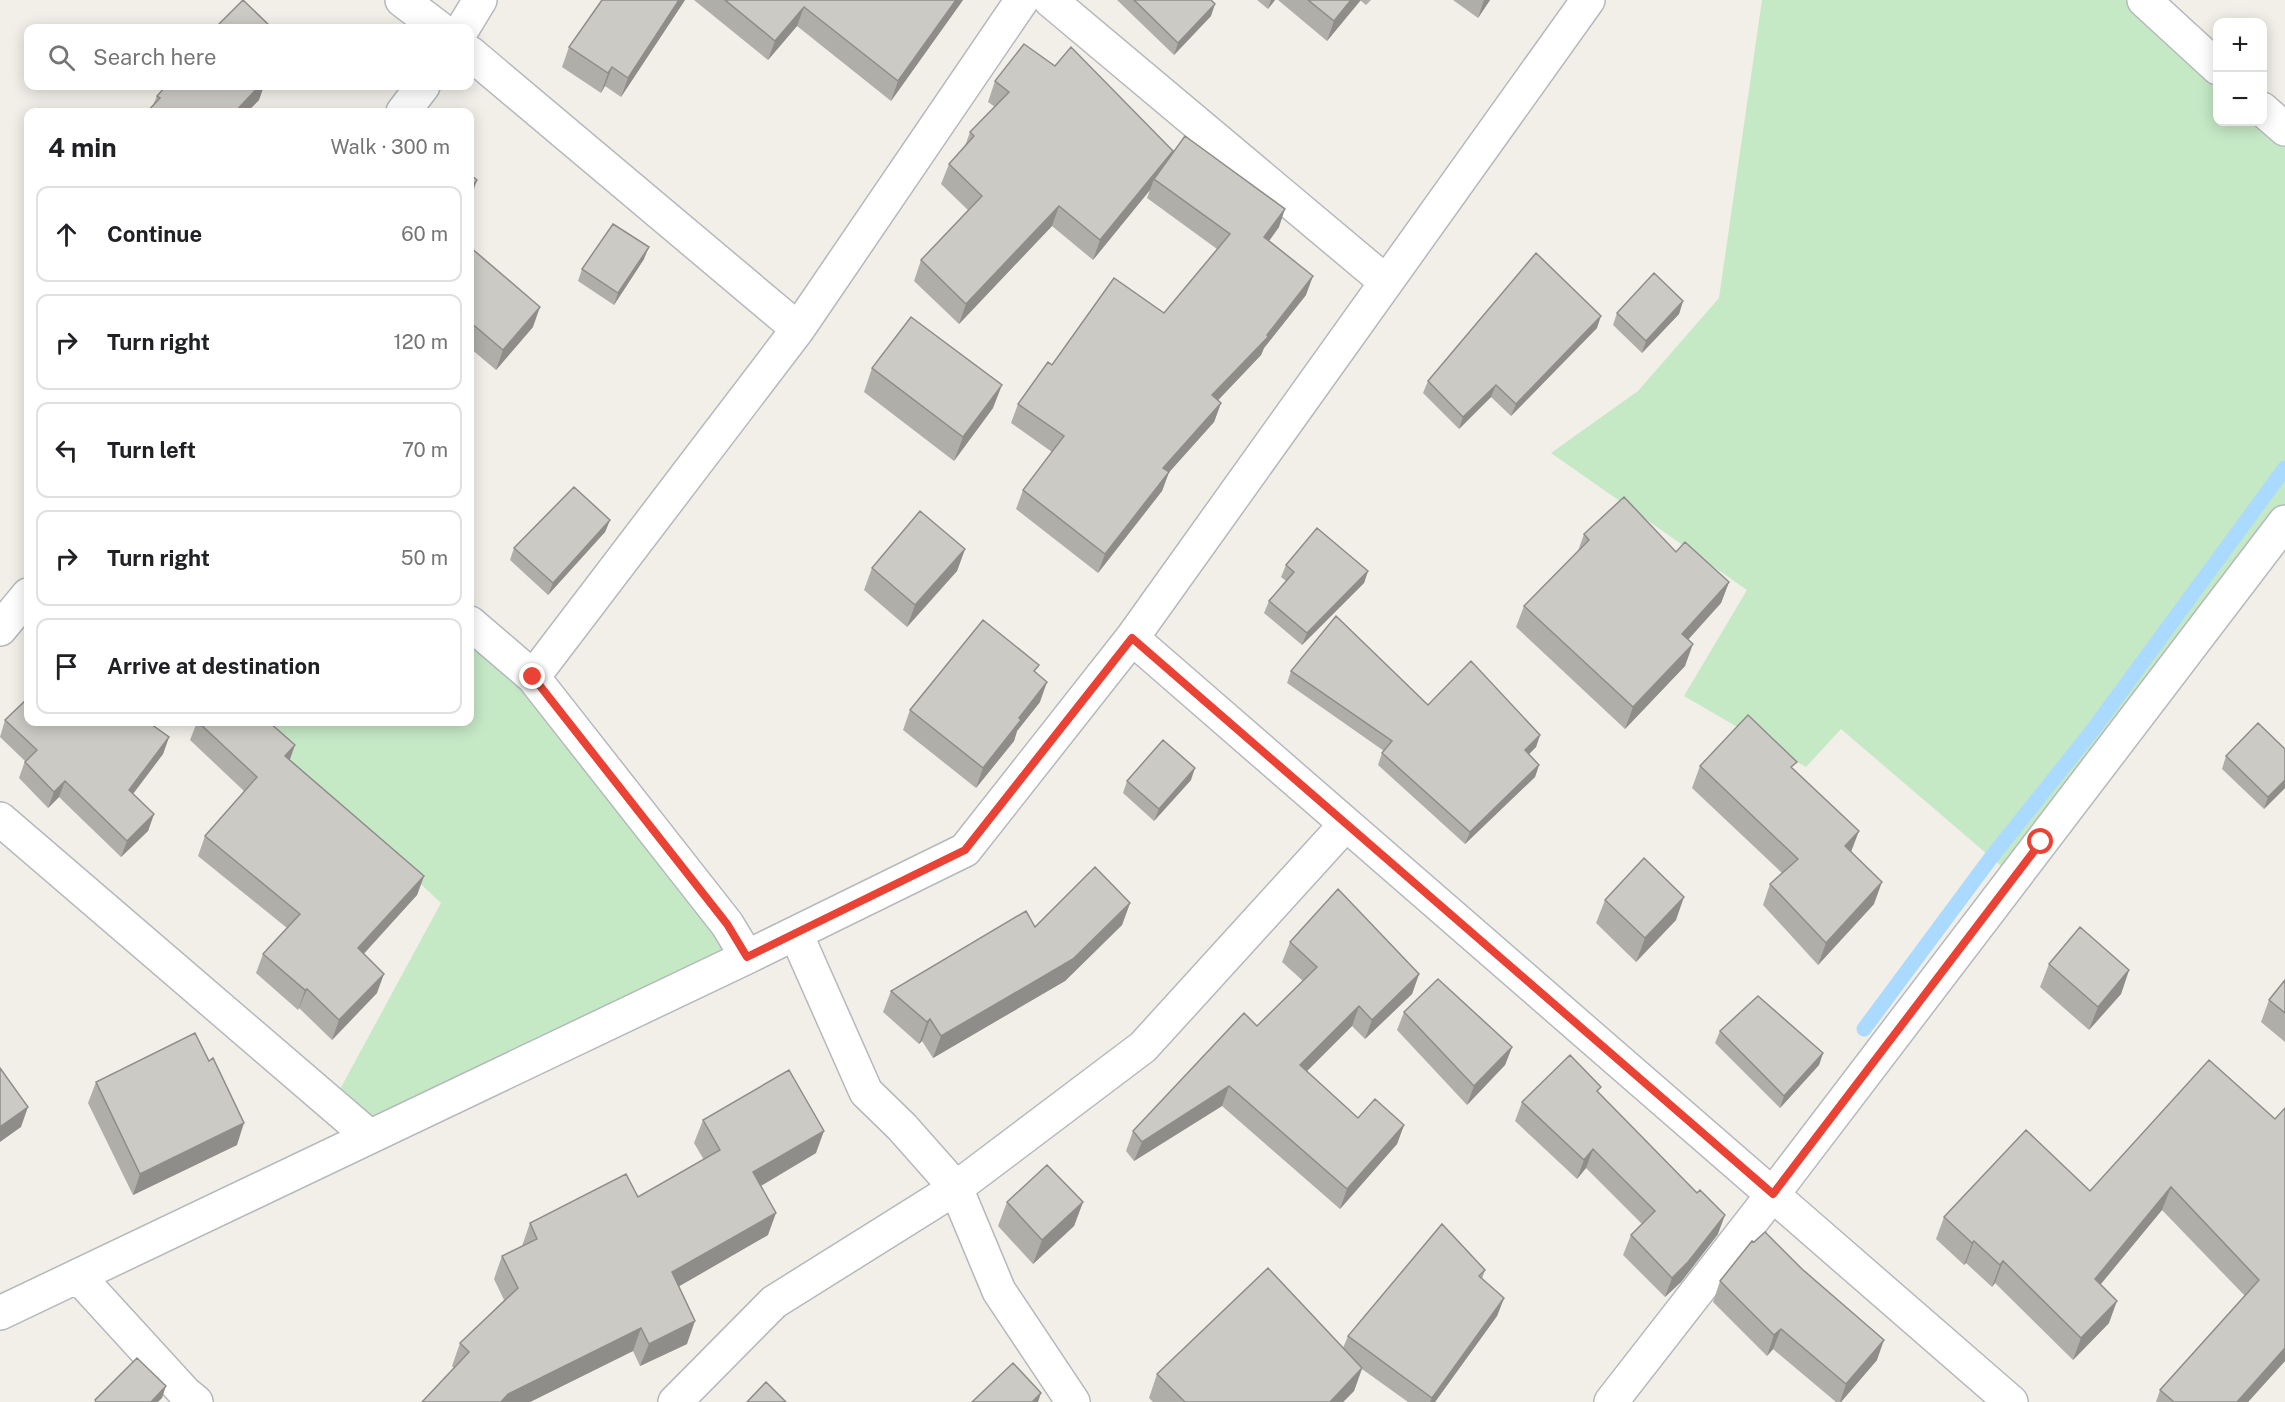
<!DOCTYPE html>
<html lang="en">
<head>
<meta charset="utf-8">
<style>
  body { margin:0; font-family:"Public Sans",sans-serif; background:#f2f2f2; color:#202124 }
  .controls { position:absolute; right:18px; top:18px; display:grid; overflow:hidden; border-radius:12px; box-shadow:0 3px 15px #0003 }
  .controls button { width:54px; height:54px; display:grid; place-items:center; padding:0; border:0; border-bottom:2px solid #e0e0e0; background:#fff; color:#202124; font:30px sans-serif }
  .stop { position:absolute; width:18px; height:18px; margin:-14px; border:4px solid #ea4335; border-radius:50%; background:#fff }
  .stop.end { background:#ea4335; border-color:#fff; box-shadow:0 2px 6px #0008 }
  .list { margin:0; padding:0; list-style:none }
  h2 { display:flex; justify-content:space-between; align-items:center; height:78px; margin:0; padding:0 24px; font-size:26px }
  h2 small { font-size:20px; font-weight:400; color:#757577 }
  .list li { display:grid; grid-template-columns:39px 1fr auto; gap:18px; align-items:center; box-sizing:border-box; height:96px; margin:0 12px 12px; padding:0 12px; border:2px solid #e0e0e0; border-radius:12px }
  .list b { display:block; font-size:22px; white-space:nowrap }
  .list em { font-size:20px; font-style:normal; color:#757577 }
  .icon { flex:none; width:33px; height:33px; fill:none; stroke:currentColor; stroke-width:2; stroke-linecap:round; stroke-linejoin:round }
  .map { position:relative; flex:none; width:2285px; height:1402px; overflow:hidden }
  .search { position:absolute; background:#fff; box-shadow:0 3px 15px #0003; left:24px; top:24px; width:450px; height:66px; display:flex; align-items:center; gap:15px; box-sizing:border-box; padding:0 21px; border-radius:12px; color:#757577; font-size:22px }
  .panel { position:absolute; background:#fff; box-shadow:0 3px 15px #0003; left:24px; top:108px; width:450px; height:618px; border-radius:12px }
  .map>svg:first-child { display:block }
  .green { fill:#c5e8c5 }
  .lines { fill:none; stroke-linecap:round; stroke-linejoin:round }
  .stream { stroke:#aadaff; stroke-width:15 }
  .street-casing { stroke:#b5b8bc; stroke-width:36 }
  .street { stroke:#fff; stroke-width:33 }
  .wall { fill:#afaea9 }
  .shaded-wall { fill:#8f8d8a }
  .building { fill:#cccac5; stroke:#8f8d8a; stroke-width:1.5 }
  .route { stroke:#ea4335; stroke-width:8 }
</style>
</head>
<body>
<div class="map">
<svg width="2285" height="1402" viewBox="0 0 2285 1402">
  <rect width="100%" height="100%" fill="#f1efe8"/>
  <path class="green" d="M 1762,0 L 2144,0 L 2217,68 L 2218,122 L 2262,122 L 2285,129 L 2285,522 L 2014,877 L 1841,729 L 1806,767 L 1684,696 L 1747,590 L 1551,453 L 1638,391 L 1719,298 Z
    M 470,623 L 747,957 L 369,1136 L 332,1104 L 441,903 L 248,722 L 470,722 Z"/>
  <g class="lines">
    <path class="stream" d="M 1864,1029 L 1993,855 L 2092,731 L 2285,468"/>
    <g class="street-casing">
      <path id="street" d="M 402,0 L 439,28
        M 1050,0 L 1386,282
        M 2144,0 L 2218,68
        M 463,28 L 480,0
        M 470,53 L 798,329
        M 2262,109 L 2285,129
        M 403,112 L 423,86
        M 470,623 L 533,677 L 727,924 L 747,957
        M 0,629 L 28,595
        M 1132,638 L 2011,1402
        M 533,677 L 798,329 L 1022,0
        M 0,819 L 369,1136
        M 796,934 L 866,1092 L 902,1127 L 956,1188 L 999,1291 L 1073,1402
        M 78,1276 L 185,1393 L 196,1402
        M 0,1313 L 747,957 L 965,850 L 1132,638 L 1588,0
        M 675,1402 L 774,1302 L 956,1188 L 1143,1047 L 1346,824
        M 1611,1402 L 1773,1194 L 2285,522"/>
    </g>
    <use href="#street" class="street"/>
  </g>
  <path class="wall" d="M 602,0 L 685,0 L 621,97 L 605,86 L 601,93 L 562,67 L 569,47 Z
    M 694,0 L 963,0 L 891,101 L 797,26 L 768,60 Z
    M 1117,0 L 1211,0 L 1211,16 L 1174,55 Z
    M 1257,0 L 1275,0 L 1268,9 Z
    M 1278,0 L 1371,0 L 1366,5 L 1360,0 L 1327,41 Z
    M 1453,0 L 1490,0 L 1478,18 Z
    M 995,81 L 1171,156 L 1279,227 L 1269,241 L 1306,295 L 1264,348 L 1261,355 L 1218,400 L 1221,403 L 1214,422 L 1169,472 L 1162,491 L 1098,573 L 1016,509 L 1023,490 L 1052,452 L 1011,423 L 1018,404 L 1052,365 L 1164,313 L 1217,249 L 1147,198 L 1150,190 L 1093,260 L 1052,226 L 959,324 L 914,281 L 921,260 L 968,210 L 941,184 L 949,164 L 965,146 L 970,132 L 995,107 L 988,102 Z
    M 157,96 L 259,100 L 247,112 L 147,112 L 153,105 Z
    M 470,247 L 533,327 L 496,370 L 470,348 Z
    M 644,259 L 614,305 L 578,281 L 582,269 Z
    M 1683,301 L 1679,314 L 1642,353 L 1613,325 L 1617,313 Z
    M 1597,328 L 1511,416 L 1491,397 L 1459,429 L 1423,393 L 1428,381 Z
    M 872,368 L 993,408 L 954,461 L 864,392 Z
    M 610,520 L 605,532 L 548,595 L 510,560 L 514,548 Z
    M 1584,534 L 1729,582 L 1721,603 L 1688,640 L 1685,666 L 1625,729 L 1516,627 L 1524,606 L 1578,551 Z
    M 965,549 L 957,571 L 907,627 L 864,590 L 872,568 Z
    M 1286,565 L 1368,571 L 1364,583 L 1302,645 L 1264,613 L 1269,601 L 1286,581 L 1281,577 Z
    M 1291,671 L 1428,705 L 1540,735 L 1536,747 L 1529,754 L 1539,765 L 1535,777 L 1465,844 L 1378,765 L 1382,753 L 1384,751 L 1287,683 Z
    M 1036,673 L 1040,702 L 1017,731 L 1014,741 L 976,788 L 903,730 L 910,710 Z
    M 5,720 L 169,737 L 163,754 L 133,794 L 154,814 L 148,831 L 121,857 L 59,797 L 48,808 L 19,778 L 25,761 L 0,737 Z
    M 197,722 L 269,722 L 290,760 L 424,876 L 417,895 L 363,954 L 377,993 L 332,1040 L 299,1008 L 298,1010 L 256,973 L 263,954 L 287,928 L 198,856 L 205,836 L 245,792 L 190,740 Z
    M 2226,756 L 2285,788 L 2264,809 L 2222,769 Z
    M 1700,766 L 1794,770 L 1851,852 L 1874,904 L 1818,965 L 1763,905 L 1770,884 L 1782,873 L 1692,788 Z
    M 1191,780 L 1154,821 L 1123,793 L 1127,781 Z
    M 1605,900 L 1676,920 L 1636,962 L 1596,923 Z
    M 1130,903 L 1122,925 L 1065,981 L 933,1058 L 922,1041 L 919,1044 L 883,1012 L 891,991 L 1035,927 Z
    M 1290,942 L 1419,974 L 1412,994 L 1365,1039 L 1352,1026 L 1307,1071 L 1358,1118 L 1404,1125 L 1397,1144 L 1340,1209 L 1222,1106 L 1134,1161 L 1126,1151 L 1133,1131 L 1257,1026 L 1303,981 L 1282,962 Z
    M 2049,964 L 2129,970 L 2121,994 L 2089,1030 L 2040,987 Z
    M 2285,980 L 2285,1042 L 2261,1022 L 2269,1000 Z
    M 1404,1012 L 1512,1047 L 1505,1065 L 1467,1105 L 1397,1030 Z
    M 1720,1031 L 1823,1053 L 1819,1065 L 1780,1108 L 1715,1043 Z
    M 96,1082 L 237,1145 L 133,1195 L 88,1103 Z
    M 1599,1093 L 1718,1234 L 1681,1282 L 1665,1297 L 1623,1255 L 1631,1235 L 1642,1224 L 1586,1168 L 1577,1179 L 1515,1121 L 1522,1102 Z
    M 2275,1119 L 2285,1361 L 2248,1402 L 2156,1402 L 2160,1390 L 2245,1296 L 2162,1210 L 2100,1284 L 2109,1323 L 2073,1360 L 1995,1283 L 1992,1287 L 1966,1263 L 1964,1265 L 1936,1239 L 1944,1217 L 2090,1191 Z
    M 703,1120 L 816,1153 L 761,1186 L 768,1235 L 679,1286 L 687,1344 L 640,1366 L 633,1351 L 530,1402 L 422,1402 L 454,1368 L 452,1366 L 460,1343 L 504,1300 L 494,1279 L 502,1256 L 522,1246 L 530,1223 L 638,1197 L 704,1160 L 694,1143 Z
    M 1007,1202 L 1083,1202 L 1074,1226 L 1033,1264 L 998,1226 Z
    M 1485,1270 L 1482,1279 L 1504,1298 L 1497,1316 L 1435,1402 L 1408,1402 L 1362,1369 L 1354,1391 L 1343,1402 L 1153,1402 L 1149,1398 L 1157,1374 L 1343,1348 L 1348,1336 Z
    M 1720,1281 L 1877,1360 L 1841,1402 L 1836,1402 L 1773,1349 L 1767,1356 L 1713,1302 Z"/>
  <path class="shaded-wall" d="M 679,0 L 685,0 L 621,97 L 628,78 Z
    M 956,0 L 963,0 L 891,101 L 898,81 Z
    M 1271,0 L 1275,0 L 1268,9 Z
    M 1351,0 L 1361,0 L 1327,41 L 1334,21 Z
    M 1484,0 L 1490,0 L 1478,18 Z
    M 1215,4 L 1211,16 L 1174,55 L 1178,43 Z
    M 804,7 L 797,26 L 768,60 L 775,41 Z
    M 612,67 L 605,86 L 601,93 L 608,73 Z
    M 259,86 L 264,86 L 259,100 L 247,112 L 235,112 Z
    M 1173,151 L 1165,171 L 1154,179 L 1150,190 L 1093,260 L 1100,240 Z
    M 477,180 L 470,200 L 470,189 Z
    M 1059,206 L 1052,226 L 959,324 L 966,304 Z
    M 1285,209 L 1279,227 L 1258,256 L 1264,237 Z
    M 649,247 L 644,259 L 614,305 L 618,293 Z
    M 1313,276 L 1306,295 L 1264,348 L 1261,355 L 1205,414 L 1212,395 L 1267,335 Z
    M 1683,301 L 1679,314 L 1642,353 L 1646,341 Z
    M 540,307 L 533,327 L 496,370 L 503,350 Z
    M 1601,316 L 1597,328 L 1511,416 L 1516,404 Z
    M 1002,385 L 993,408 L 954,461 L 963,437 Z
    M 1496,385 L 1491,397 L 1459,429 L 1463,417 Z
    M 1221,403 L 1214,422 L 1156,487 L 1163,468 Z
    M 1169,472 L 1162,491 L 1098,573 L 1105,554 Z
    M 610,520 L 605,532 L 548,595 L 553,583 Z
    M 965,549 L 957,571 L 907,627 L 915,605 Z
    M 1368,571 L 1364,583 L 1302,645 L 1307,633 Z
    M 1729,582 L 1721,603 L 1674,655 L 1682,634 Z
    M 1693,644 L 1685,666 L 1625,729 L 1633,707 Z
    M 1047,682 L 1040,702 L 1017,731 L 1014,741 L 976,788 L 983,768 L 1019,718 Z
    M 1540,735 L 1536,747 L 1521,762 L 1525,750 Z
    M 169,737 L 163,754 L 123,807 L 129,790 Z
    M 295,745 L 288,765 L 285,756 Z
    M 1539,765 L 1535,777 L 1465,844 L 1470,832 Z
    M 1195,768 L 1191,780 L 1154,821 L 1159,809 Z
    M 2285,780 L 2285,788 L 2264,809 L 2268,797 Z
    M 65,781 L 59,797 L 48,808 L 54,792 Z
    M 154,814 L 148,831 L 121,857 L 127,841 Z
    M 1859,831 L 1851,852 L 1845,846 Z
    M 424,876 L 417,895 L 351,968 L 358,948 Z
    M 1882,882 L 1874,904 L 1818,965 L 1826,943 Z
    M 1684,897 L 1676,920 L 1636,962 L 1645,938 Z
    M 1130,903 L 1122,925 L 1065,981 L 933,1058 L 941,1036 Z
    M 2129,970 L 2121,994 L 2089,1030 L 2098,1007 Z
    M 384,974 L 377,993 L 332,1040 L 339,1020 Z
    M 1419,974 L 1412,994 L 1365,1039 L 1372,1020 Z
    M 307,989 L 299,1008 L 298,1010 L 305,990 Z
    M 1359,1006 L 1352,1026 L 1293,1085 L 1300,1065 Z
    M 930,1019 L 922,1041 L 919,1044 L 927,1022 Z
    M 1512,1047 L 1505,1065 L 1467,1105 L 1474,1086 Z
    M 1823,1053 L 1819,1065 L 1780,1108 L 1784,1096 Z
    M 1229,1086 L 1222,1106 L 1134,1161 L 1142,1142 Z
    M 28,1107 L 21,1127 L 0,1142 L 0,1127 Z
    M 244,1123 L 237,1145 L 133,1195 L 140,1174 Z
    M 1404,1125 L 1397,1144 L 1340,1209 L 1347,1189 Z
    M 824,1131 L 816,1153 L 745,1195 L 753,1172 Z
    M 1593,1149 L 1586,1168 L 1577,1179 L 1584,1160 Z
    M 2171,1187 L 2162,1210 L 2087,1301 L 2095,1279 Z
    M 1083,1202 L 1074,1226 L 1033,1264 L 1042,1240 Z
    M 776,1213 L 768,1235 L 664,1295 L 672,1272 Z
    M 1725,1215 L 1718,1234 L 1681,1282 L 1665,1297 L 1672,1278 Z
    M 1974,1241 L 1966,1263 L 1964,1265 L 1972,1243 Z
    M 2003,1261 L 1995,1283 L 1992,1287 L 2000,1265 Z
    M 1504,1298 L 1497,1316 L 1435,1402 L 1430,1402 L 1432,1398 Z
    M 2117,1301 L 2109,1323 L 2073,1360 L 2081,1338 Z
    M 695,1321 L 687,1344 L 640,1366 L 649,1344 Z
    M 641,1328 L 633,1351 L 530,1402 L 501,1402 L 508,1394 Z
    M 1781,1329 L 1773,1349 L 1767,1356 L 1774,1335 Z
    M 1884,1340 L 1877,1360 L 1841,1402 L 1840,1402 L 1846,1384 Z
    M 2285,1348 L 2285,1361 L 2248,1402 L 2237,1402 Z
    M 1362,1368 L 1354,1391 L 1343,1402 L 1330,1402 Z
    M 166,1386 L 162,1398 L 158,1402 L 151,1402 Z
    M 1041,1393 L 1038,1402 L 1032,1402 Z"/>
  <path class="building" d="M 243,0 L 272,28 L 215,28 Z
    M 602,0 L 679,0 L 628,78 L 612,67 L 608,73 L 569,47 Z
    M 725,0 L 956,0 L 898,81 L 804,7 L 775,41 Z
    M 1134,0 L 1211,0 L 1215,4 L 1178,43 Z
    M 1308,0 L 1351,0 L 1334,21 Z
    M 1024,44 L 1055,66 L 1071,47 L 1173,151 L 1100,240 L 1059,206 L 966,304 L 921,260 L 982,196 L 949,164 L 974,136 L 970,132 L 1009,92 L 995,81 Z
    M 166,86 L 259,86 L 235,112 L 147,112 L 160,98 L 157,96 Z
    M 1185,136 L 1285,209 L 1264,237 L 1313,276 L 1267,335 L 1268,337 L 1212,395 L 1221,403 L 1163,468 L 1169,472 L 1105,554 L 1023,490 L 1064,436 L 1018,404 L 1048,362 L 1052,365 L 1114,278 L 1164,313 L 1230,234 L 1154,179 Z
    M 470,174 L 477,180 L 470,189 Z
    M 613,224 L 649,247 L 618,293 L 582,269 Z
    M 470,247 L 540,307 L 503,350 L 470,322 Z
    M 1536,253 L 1601,316 L 1516,404 L 1496,385 L 1463,417 L 1428,381 Z
    M 1654,273 L 1683,301 L 1646,341 L 1617,313 Z
    M 911,317 L 1002,385 L 963,437 L 872,368 Z
    M 574,487 L 610,520 L 553,583 L 514,548 Z
    M 1624,497 L 1676,552 L 1685,542 L 1729,582 L 1682,634 L 1693,644 L 1633,707 L 1524,606 L 1589,540 L 1584,534 Z
    M 920,511 L 965,549 L 915,605 L 872,568 Z
    M 1317,528 L 1368,571 L 1307,633 L 1269,601 L 1294,572 L 1286,565 Z
    M 1336,616 L 1428,705 L 1471,661 L 1540,735 L 1525,750 L 1539,765 L 1470,832 L 1382,753 L 1392,741 L 1291,671 Z
    M 983,620 L 1039,665 L 1034,671 L 1047,682 L 1019,718 L 1021,720 L 983,768 L 910,710 Z
    M 28,698 L 28,722 L 148,722 L 169,737 L 129,790 L 154,814 L 127,841 L 65,781 L 54,792 L 25,762 L 37,750 L 5,720 Z
    M 1748,715 L 1797,762 L 1791,767 L 1859,831 L 1845,846 L 1882,882 L 1826,943 L 1770,884 L 1798,859 L 1700,766 Z
    M 198,722 L 269,722 L 295,745 L 285,756 L 424,876 L 358,948 L 384,974 L 339,1020 L 307,989 L 305,990 L 263,954 L 300,914 L 205,836 L 257,777 Z
    M 2258,723 L 2285,749 L 2285,780 L 2268,797 L 2226,756 Z
    M 1163,740 L 1195,768 L 1159,809 L 1127,781 Z
    M 1644,858 L 1684,897 L 1645,938 L 1605,900 Z
    M 1095,867 L 1130,903 L 1073,959 L 941,1036 L 930,1019 L 927,1022 L 891,991 L 1026,911 L 1035,927 Z
    M 1338,889 L 1419,974 L 1372,1020 L 1359,1006 L 1300,1065 L 1358,1118 L 1375,1099 L 1404,1125 L 1347,1189 L 1229,1086 L 1142,1142 L 1133,1131 L 1244,1013 L 1257,1026 L 1317,967 L 1290,942 Z
    M 2080,927 L 2129,970 L 2098,1007 L 2049,964 Z
    M 1438,979 L 1512,1047 L 1474,1086 L 1404,1012 Z
    M 2285,980 L 2285,1013 L 2269,1000 Z
    M 1758,996 L 1823,1053 L 1784,1096 L 1720,1031 Z
    M 195,1033 L 209,1061 L 213,1058 L 244,1123 L 140,1174 L 96,1082 Z
    M 1570,1055 L 1601,1087 L 1597,1091 L 1697,1193 L 1700,1190 L 1725,1215 L 1688,1262 L 1672,1278 L 1631,1235 L 1655,1211 L 1593,1149 L 1584,1160 L 1522,1102 Z
    M 2209,1060 L 2275,1119 L 2285,1108 L 2285,1348 L 2237,1402 L 2174,1402 L 2160,1390 L 2259,1280 L 2171,1187 L 2095,1279 L 2117,1301 L 2081,1338 L 2003,1261 L 2000,1265 L 1974,1241 L 1972,1243 L 1944,1217 L 2026,1130 L 2090,1191 Z
    M 0,1068 L 28,1107 L 0,1127 Z
    M 789,1070 L 824,1131 L 753,1172 L 776,1213 L 672,1272 L 695,1321 L 649,1344 L 641,1328 L 508,1394 L 501,1402 L 422,1402 L 469,1352 L 460,1343 L 518,1288 L 502,1256 L 537,1239 L 530,1223 L 626,1174 L 638,1197 L 720,1150 L 703,1120 Z
    M 1047,1165 L 1083,1202 L 1042,1240 L 1007,1202 Z
    M 1442,1224 L 1485,1270 L 1479,1276 L 1504,1298 L 1432,1398 L 1348,1336 Z
    M 1765,1232 L 1802,1269 L 1884,1340 L 1846,1384 L 1781,1329 L 1774,1335 L 1720,1281 L 1752,1241 L 1754,1242 Z
    M 1268,1268 L 1362,1368 L 1330,1402 L 1185,1402 L 1157,1374 Z
    M 137,1358 L 166,1386 L 151,1402 L 96,1402 L 95,1400 Z
    M 1013,1363 L 1041,1393 L 1032,1402 L 972,1402 Z
    M 766,1382 L 786,1402 L 747,1402 Z"/>
  <g class="lines">
    <path class="route" d="M 533,677 L 727,924 L 747,957 L 965,850 L 1132,638 L 1773,1194 L 2041,842"/>
  </g>
</svg>
<div class="controls">
<button>+</button>
<button>−</button>
</div>
<div class="stop" style="left:2041px;top:842px"></div>
<div class="stop end" style="left:533px;top:677px"></div>
<div class="search"><svg class="icon" aria-label="search" viewBox="0 0 24 24"><circle cx="10" cy="10" r="6"/><path d="M15 15l6 6"/></svg>Search here</div>
<section class="panel">
<h2>4 min<small>Walk · 300 m</small></h2>
<ul class="list">
<li><svg class="icon" aria-label="ahead" viewBox="0 0 24 24"><path d="M12 20V5M6 11l6-6 6 6"/></svg><div><b>Continue</b></div><em>60 m</em></li>
<li><svg class="icon" aria-label="right" viewBox="0 0 24 24"><path d="M7 20v-9h11M14 6l5 5-5 5"/></svg><div><b>Turn right</b></div><em>120 m</em></li>
<li><svg class="icon" aria-label="left" viewBox="0 0 24 24"><path d="M17 20v-9H6M10 6l-5 5 5 5"/></svg><div><b>Turn left</b></div><em>70 m</em></li>
<li><svg class="icon" aria-label="right" viewBox="0 0 24 24"><path d="M7 20v-9h11M14 6l5 5-5 5"/></svg><div><b>Turn right</b></div><em>50 m</em></li>
<li><svg class="icon" aria-label="arrive" viewBox="0 0 24 24"><path d="M6 21V4h12l-3 4 3 4H6"/></svg><div><b>Arrive at destination</b></div></li>
</ul>
</section>
</div>
</body>
</html>
